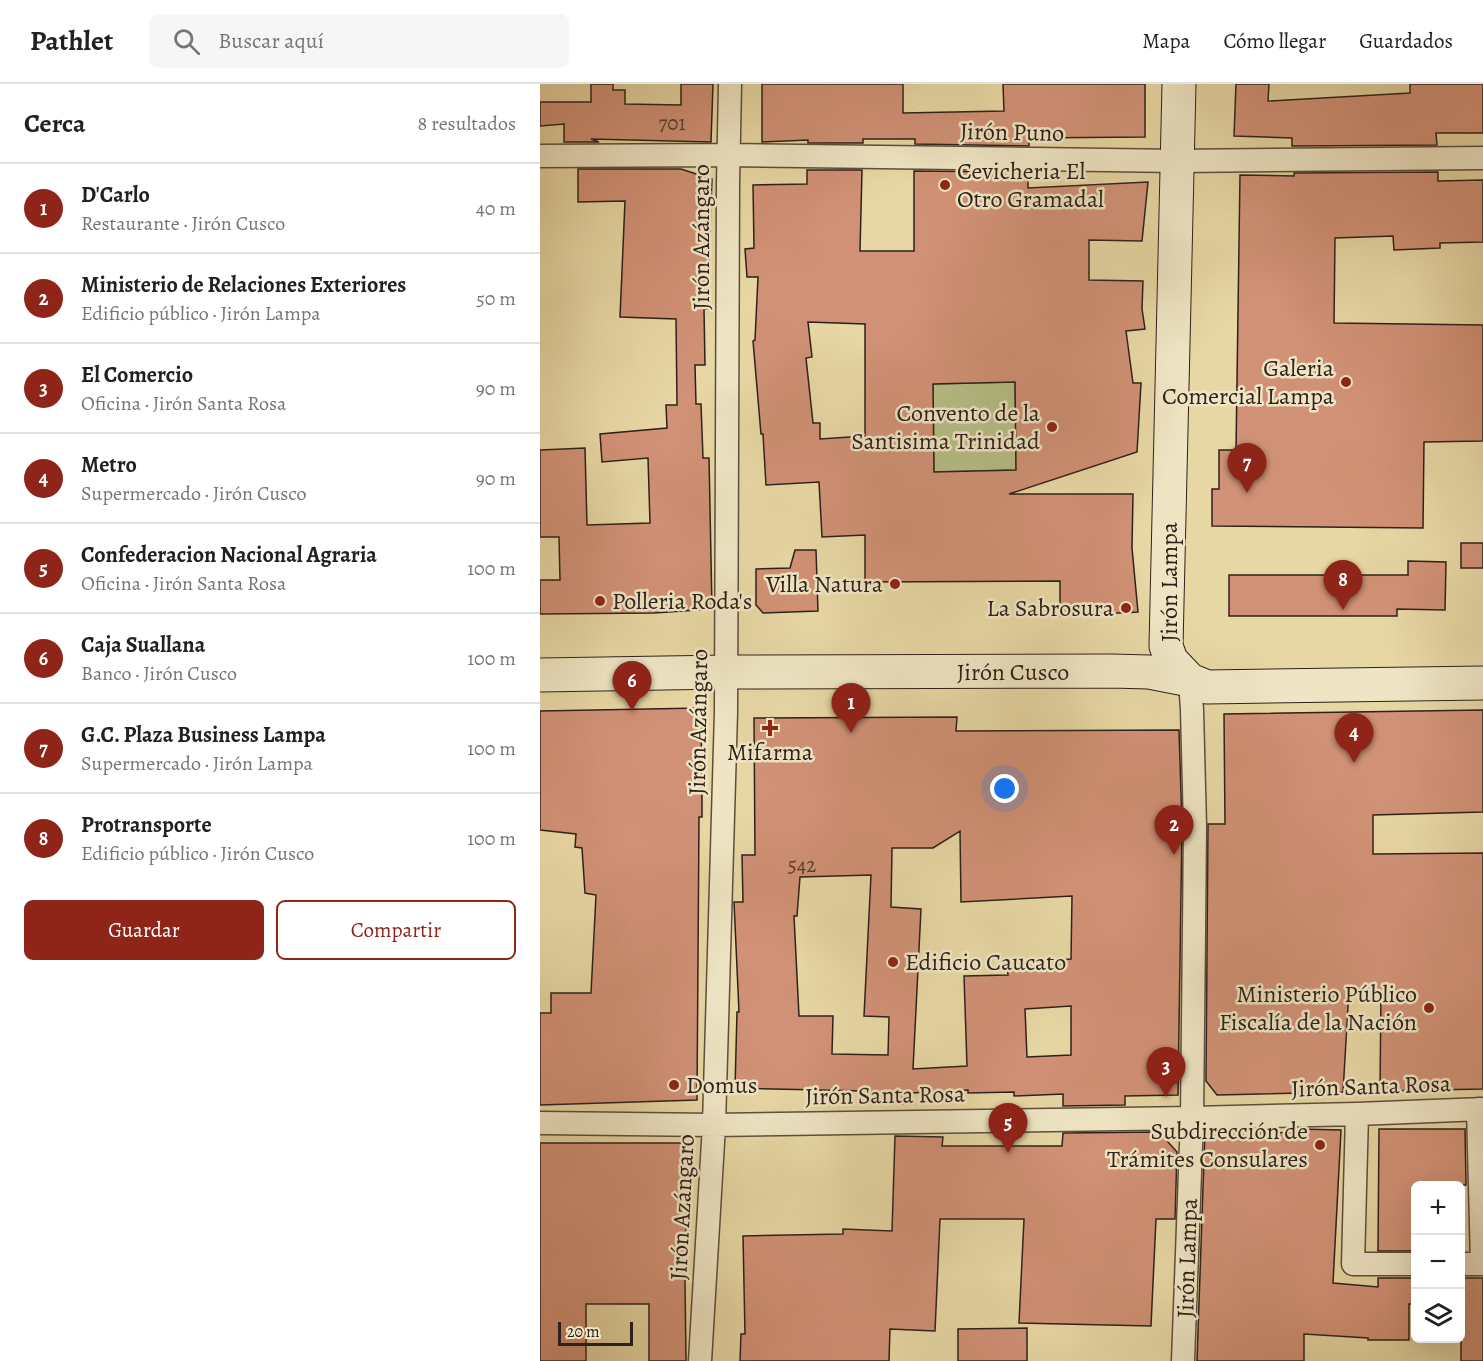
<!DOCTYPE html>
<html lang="es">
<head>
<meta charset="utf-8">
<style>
  body { margin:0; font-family:Alegreya,serif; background:#f6f6f6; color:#202124 }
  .controls { position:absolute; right:18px; bottom:18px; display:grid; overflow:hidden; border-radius:9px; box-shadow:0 6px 24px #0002 }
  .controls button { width:54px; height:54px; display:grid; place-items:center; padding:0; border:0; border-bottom:2px solid #e0e0e0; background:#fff; color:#202124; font:30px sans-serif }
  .scale { position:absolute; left:18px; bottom:15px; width:75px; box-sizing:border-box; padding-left:6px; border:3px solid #2f201a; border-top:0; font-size:16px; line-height:21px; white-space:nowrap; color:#2f201a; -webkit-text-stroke:4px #efe5c4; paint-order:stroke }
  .you { position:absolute; left:465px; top:705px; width:21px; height:21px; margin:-15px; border:4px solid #fff; border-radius:50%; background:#1a73e8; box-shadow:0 0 0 9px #1a73e833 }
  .badge { display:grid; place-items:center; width:39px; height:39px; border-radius:50%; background:#8f2418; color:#fff; font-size:20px; font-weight:700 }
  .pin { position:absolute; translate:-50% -50px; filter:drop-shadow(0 2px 3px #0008) }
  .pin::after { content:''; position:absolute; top:32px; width:21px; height:18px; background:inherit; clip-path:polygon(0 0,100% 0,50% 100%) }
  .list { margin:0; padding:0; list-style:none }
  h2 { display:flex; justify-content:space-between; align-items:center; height:78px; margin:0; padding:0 24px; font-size:26px }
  h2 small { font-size:20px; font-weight:400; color:#757577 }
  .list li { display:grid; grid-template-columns:39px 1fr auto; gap:18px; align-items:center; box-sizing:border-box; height:90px; padding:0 24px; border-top:2px solid #e0e0e0 }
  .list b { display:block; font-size:22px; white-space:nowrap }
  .list p { margin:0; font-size:20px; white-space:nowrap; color:#757577 }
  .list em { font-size:20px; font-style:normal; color:#757577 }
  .actions { display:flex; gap:12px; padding:18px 24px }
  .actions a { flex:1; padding:14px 0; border:2px solid #8f2418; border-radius:9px; text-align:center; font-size:21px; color:#8f2418 }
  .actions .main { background:#8f2418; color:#fff }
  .icon { flex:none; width:33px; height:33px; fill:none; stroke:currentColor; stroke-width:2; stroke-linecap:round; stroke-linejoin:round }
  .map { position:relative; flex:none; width:943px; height:1277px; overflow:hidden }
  header { display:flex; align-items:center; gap:36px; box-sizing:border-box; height:84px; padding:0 30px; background:#fff; border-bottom:2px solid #e0e0e0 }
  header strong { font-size:28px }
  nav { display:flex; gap:33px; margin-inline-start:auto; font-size:21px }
  .search { width:420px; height:54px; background:#f6f6f6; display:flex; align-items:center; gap:15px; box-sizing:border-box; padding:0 21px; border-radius:9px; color:#757577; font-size:22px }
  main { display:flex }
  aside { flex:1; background:#fff }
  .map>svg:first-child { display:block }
  .green { fill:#b6be86; stroke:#726f50; stroke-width:1.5 }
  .building { fill:#d19176; stroke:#2f201a; stroke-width:1.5; fill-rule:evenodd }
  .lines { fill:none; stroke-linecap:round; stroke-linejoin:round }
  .street-casing { stroke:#5d4e3c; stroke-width:25 }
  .secondary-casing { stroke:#2f201a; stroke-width:35 }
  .street { stroke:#efe5c4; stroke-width:22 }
  .secondary { stroke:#efe5c4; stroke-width:33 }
  .poi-dot { fill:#8f2418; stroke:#efe5c4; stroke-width:2 }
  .labels { text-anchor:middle; stroke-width:5; stroke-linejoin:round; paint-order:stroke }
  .number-label { font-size:21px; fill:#583c31 }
  .street-label { font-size:24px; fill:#2f201a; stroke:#efe5c4 }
  .poi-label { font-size:24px; fill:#2f201a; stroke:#efe5c4; text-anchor:end }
</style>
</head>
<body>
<header>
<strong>Pathlet</strong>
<div class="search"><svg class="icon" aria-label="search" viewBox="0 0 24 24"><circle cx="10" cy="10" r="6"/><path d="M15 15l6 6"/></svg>Buscar aquí</div>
<nav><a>Mapa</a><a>Cómo llegar</a><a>Guardados</a></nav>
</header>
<main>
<aside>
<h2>Cerca<small>8 resultados</small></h2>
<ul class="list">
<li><span class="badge">1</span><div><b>D'Carlo</b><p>Restaurante · Jirón Cusco</p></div><em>40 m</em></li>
<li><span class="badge">2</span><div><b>Ministerio de Relaciones Exteriores</b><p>Edificio público · Jirón Lampa</p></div><em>50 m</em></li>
<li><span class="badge">3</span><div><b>El Comercio</b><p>Oficina · Jirón Santa Rosa</p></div><em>90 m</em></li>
<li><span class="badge">4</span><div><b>Metro</b><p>Supermercado · Jirón Cusco</p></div><em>90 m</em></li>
<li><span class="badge">5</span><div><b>Confederacion Nacional Agraria</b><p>Oficina · Jirón Santa Rosa</p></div><em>100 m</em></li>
<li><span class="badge">6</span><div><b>Caja Suallana</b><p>Banco · Jirón Cusco</p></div><em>100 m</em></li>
<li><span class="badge">7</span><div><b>G.C. Plaza Business Lampa</b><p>Supermercado · Jirón Lampa</p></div><em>100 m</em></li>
<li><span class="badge">8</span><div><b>Protransporte</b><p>Edificio público · Jirón Cusco</p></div><em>100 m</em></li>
</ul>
<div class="actions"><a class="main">Guardar</a><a>Compartir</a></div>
</aside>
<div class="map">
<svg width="943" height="1277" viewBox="0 0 943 1277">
  <rect width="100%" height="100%" fill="#e7d7a4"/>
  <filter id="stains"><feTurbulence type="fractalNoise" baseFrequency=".00333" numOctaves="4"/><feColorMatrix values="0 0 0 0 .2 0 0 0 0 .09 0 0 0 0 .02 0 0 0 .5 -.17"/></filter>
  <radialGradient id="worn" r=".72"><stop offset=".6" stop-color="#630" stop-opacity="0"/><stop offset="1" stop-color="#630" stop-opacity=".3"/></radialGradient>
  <path class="green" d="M 475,298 L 476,386 L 394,388 L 393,300 Z"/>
  <path class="building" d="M 51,0 L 73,0 L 73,6 L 85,6 L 85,20 L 141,21 L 141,0 L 173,0 L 171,58 L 51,55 L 59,58 L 24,58 L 24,40 L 0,42 L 0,18 L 51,18 Z
    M 222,0 L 363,0 L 363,29 L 464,27 L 463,0 L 605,0 L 605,53 L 489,54 L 489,62 L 375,60 L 375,55 L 323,55 L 323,59 L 268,59 L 268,56 L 222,58 Z
    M 696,0 L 729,0 L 728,17 L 870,9 L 870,0 L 943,0 L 943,49 L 896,49 L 897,61 L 752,62 L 752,54 L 694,52 Z
    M 38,85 L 141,85 L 172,95 L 167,225 L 164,225 L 165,281 L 155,281 L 156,320 L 161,320 L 163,374 L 169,374 L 172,525 L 114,529 L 0,530 L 0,496 L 20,496 L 19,453 L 0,453 L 0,366 L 45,364 L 47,441 L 110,439 L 108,374 L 62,378 L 60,350 L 127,344 L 126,321 L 137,321 L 136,235 L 80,233 L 85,117 L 38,118 Z
    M 267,86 L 322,86 L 320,167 L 374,167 L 374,87 L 488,88 L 488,104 L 608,98 L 602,157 L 549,156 L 549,196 L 603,197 L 602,225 L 605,245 L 586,247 L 593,299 L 601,299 L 597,368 L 469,410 L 593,410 L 592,464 L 598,528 L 520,532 L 520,497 L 325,498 L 325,451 L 282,453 L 279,398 L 226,401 L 223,350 L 221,350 L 213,257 L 215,256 L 218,193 L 207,193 L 205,165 L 214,164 L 213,101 L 267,100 ZM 268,238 L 325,240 L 325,352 L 280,355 L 280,339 L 273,339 L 266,274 L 272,273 ZM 475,298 L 476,386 L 394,388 L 393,300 Z
    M 898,88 L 898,97 L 943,96 L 943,158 L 900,159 L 900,164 L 854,166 L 853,152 L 795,154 L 794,239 L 943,241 L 943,357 L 884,358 L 883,444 L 672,442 L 672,405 L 679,405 L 679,366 L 696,366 L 700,91 L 754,92 L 754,89 Z
    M 921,459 L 943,459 L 943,484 L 921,484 Z
    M 255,466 L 276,466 L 278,527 L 223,529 L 216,521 L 216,485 L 250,484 Z
    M 868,477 L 906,478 L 905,526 L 857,525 L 857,532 L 689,532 L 689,491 L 868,491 Z
    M 161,624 L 162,716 L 162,733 L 159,733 L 157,1016 L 0,1021 L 0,929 L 11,929 L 11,909 L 51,909 L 56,811 L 45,809 L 42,764 L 35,763 L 36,750 L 0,746 L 0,627 Z
    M 943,626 L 943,728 L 833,731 L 833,770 L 943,769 L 943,1005 L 840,1007 L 841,907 L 809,906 L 803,1008 L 677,1011 L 666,997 L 668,740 L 685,740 L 684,630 Z
    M 417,633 L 416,647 L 639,646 L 642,742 L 638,1011 L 585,1012 L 585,1021 L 523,1022 L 523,1010 L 474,1012 L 474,1008 L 428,1009 L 428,1006 L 372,1009 L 372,1020 L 322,1018 L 323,1007 L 195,1004 L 197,928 L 199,928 L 194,818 L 203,818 L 202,771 L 215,771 L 214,634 ZM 420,747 L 421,818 L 532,812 L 531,875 L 467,879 L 468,891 L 424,892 L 427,982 L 373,985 L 381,825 L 351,823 L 352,764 L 393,764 ZM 331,791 L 324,932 L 349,933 L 348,971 L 292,970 L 293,932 L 259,932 L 254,832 L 257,832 L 260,793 ZM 531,922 L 531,971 L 487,973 L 485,925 Z
    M 759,1045 L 801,1046 L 793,1199 L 838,1203 L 838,1194 L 876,1194 L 876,1220 L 869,1220 L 869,1256 L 828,1256 L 828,1254 L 764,1250 L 764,1277 L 657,1277 L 665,1047 L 690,1047 L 758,1049 Z
    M 839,1045 L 925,1045 L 926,1101 L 876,1101 L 876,1167 L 838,1167 Z
    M 619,1048 L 637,1068 L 635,1135 L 616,1135 L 611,1242 L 479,1239 L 484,1135 L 400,1135 L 395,1247 L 350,1245 L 349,1277 L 200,1277 L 201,1250 L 205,1250 L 203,1152 L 303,1150 L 303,1145 L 352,1147 L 355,1052 L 403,1053 L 402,1062 L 522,1062 L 523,1049 Z
    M 0,1059 L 148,1059 L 145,1200 L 146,1277 L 109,1277 L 109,1220 L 46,1220 L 46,1277 L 0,1277 Z
    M 921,1194 L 943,1194 L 943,1277 L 921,1277 Z
    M 487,1244 L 487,1277 L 418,1277 L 418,1245 Z"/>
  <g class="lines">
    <g class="street-casing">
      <path id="street" d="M 0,72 L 188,71 L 638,77 L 943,74
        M 938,1025 L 942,1180
        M 817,1030 L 813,1180 L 876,1180
        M 0,1039 L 174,1041 L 652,1034 L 817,1030 L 943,1025
        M 920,1180 L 943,1180
        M 160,1277 L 174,1041 L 186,628 L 188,100 L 190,0
        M 643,1277 L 652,1034 L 654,846 L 655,742 L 652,626 L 650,596"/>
    </g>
    <g class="secondary-casing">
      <path id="secondary" d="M 639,0 L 626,562 L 631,576 L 650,596
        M 0,591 L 186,588 L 571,587 L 609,588 L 650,596 L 667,603 L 943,599"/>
    </g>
    <use href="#street" class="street"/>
    <use href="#secondary" class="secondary"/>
  </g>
  <g class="poi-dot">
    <circle cx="405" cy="101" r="6"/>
    <circle cx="806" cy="298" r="6"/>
    <circle cx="512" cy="343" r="6"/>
    <circle cx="355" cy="500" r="6"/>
    <circle cx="60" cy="517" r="6"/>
    <circle cx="586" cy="524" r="6"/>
    <path d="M227 635h6v6h6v6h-6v6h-6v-6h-6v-6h6z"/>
    <circle cx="353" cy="878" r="6"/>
    <circle cx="889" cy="924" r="6"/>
    <circle cx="134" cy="1001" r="6"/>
    <circle cx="780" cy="1061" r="6"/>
  </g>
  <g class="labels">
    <g class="number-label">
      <text x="132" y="46">701</text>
      <text x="262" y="788">542</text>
    </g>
    <g class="street-label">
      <text transform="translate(472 48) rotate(1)" y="8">Jirón Puno</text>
      <text transform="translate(161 153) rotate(-90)" y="8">Jirón Azángaro</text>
      <text transform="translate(629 498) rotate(-90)" y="8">Jirón Lampa</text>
      <text x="473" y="596">Jirón Cusco</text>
      <text transform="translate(158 638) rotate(-89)" y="8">Jirón Azángaro</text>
      <text transform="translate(831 1002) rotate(-2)" y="8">Jirón Santa Rosa</text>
      <text transform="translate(345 1011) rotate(-1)" y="8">Jirón Santa Rosa</text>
      <text transform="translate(142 1123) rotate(-87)" y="8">Jirón Azángaro</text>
      <text transform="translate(647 1174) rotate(-88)" y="8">Jirón Lampa</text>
    </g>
    <g class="poi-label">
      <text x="417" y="95" text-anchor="start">Cevicheria El<tspan x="417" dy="28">Otro Gramadal</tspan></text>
      <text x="794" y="292">Galeria<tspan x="794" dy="28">Comercial Lampa</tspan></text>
      <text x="500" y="337">Convento de la<tspan x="500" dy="28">Santisima Trinidad</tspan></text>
      <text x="343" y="508">Villa Natura</text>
      <text x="72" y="525" text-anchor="start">Polleria Roda's</text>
      <text x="574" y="532">La Sabrosura</text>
      <text x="230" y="676" text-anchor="middle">Mifarma</text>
      <text x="365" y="886" text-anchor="start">Edificio Caucato</text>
      <text x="877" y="918">Ministerio Público<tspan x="877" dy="28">Fiscalía de la Nación</tspan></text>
      <text x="146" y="1009" text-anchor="start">Domus</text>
      <text x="768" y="1055">Subdirección de<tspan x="768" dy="28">Trámites Consulares</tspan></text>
    </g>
  </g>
  <rect width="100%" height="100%" filter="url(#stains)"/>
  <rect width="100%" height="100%" fill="url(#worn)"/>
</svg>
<div class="controls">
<button>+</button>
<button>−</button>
<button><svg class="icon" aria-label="layers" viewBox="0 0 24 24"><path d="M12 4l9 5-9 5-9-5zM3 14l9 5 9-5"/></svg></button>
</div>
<div class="scale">20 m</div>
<div class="you"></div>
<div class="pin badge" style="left:311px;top:649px">1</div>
<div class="pin badge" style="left:634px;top:771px">2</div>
<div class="pin badge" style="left:626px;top:1013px">3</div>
<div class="pin badge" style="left:814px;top:679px">4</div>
<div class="pin badge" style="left:468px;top:1069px">5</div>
<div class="pin badge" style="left:92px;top:627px">6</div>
<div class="pin badge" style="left:707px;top:409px">7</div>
<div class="pin badge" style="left:803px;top:526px">8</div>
</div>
</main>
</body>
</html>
